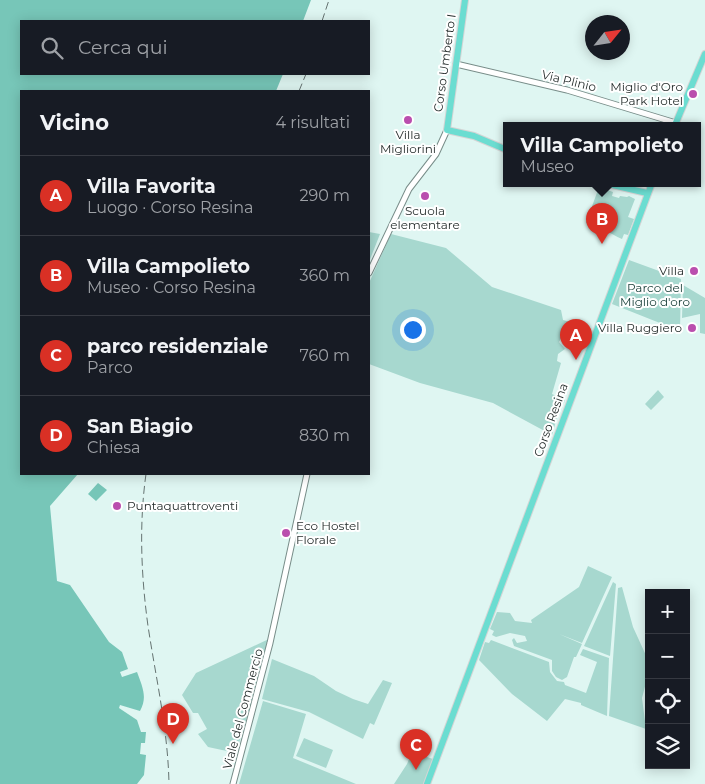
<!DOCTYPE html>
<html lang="it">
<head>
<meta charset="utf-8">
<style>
  body { margin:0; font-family:Montserrat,sans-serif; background:#20242c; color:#f1f3f6 }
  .controls { position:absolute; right:15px; bottom:15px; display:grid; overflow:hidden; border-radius:0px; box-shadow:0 2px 12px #0003 }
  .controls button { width:45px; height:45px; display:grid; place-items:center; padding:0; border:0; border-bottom:1px solid #363941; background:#171b24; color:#f1f3f6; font:25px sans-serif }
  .compass { position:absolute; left:585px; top:15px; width:45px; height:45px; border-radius:50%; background:#171b24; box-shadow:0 2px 12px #0003; rotate:60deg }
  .you { position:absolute; left:412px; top:329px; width:18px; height:18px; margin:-12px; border:4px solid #fff; border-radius:50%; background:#1a73e8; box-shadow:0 0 0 8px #1a73e833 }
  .badge { display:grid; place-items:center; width:32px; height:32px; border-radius:50%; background:#d93025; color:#fff; font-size:16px; font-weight:700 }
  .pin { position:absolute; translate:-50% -41px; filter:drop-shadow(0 1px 2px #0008) }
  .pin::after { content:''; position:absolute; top:26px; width:18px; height:15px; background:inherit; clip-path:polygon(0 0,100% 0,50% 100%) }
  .popup { position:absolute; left:503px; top:122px; width:198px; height:65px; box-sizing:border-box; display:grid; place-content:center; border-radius:0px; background:#171b24; filter:drop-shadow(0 1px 4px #0005); font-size:16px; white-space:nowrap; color:#9ea1a6 }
  .popup b { font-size:19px; color:#f1f3f6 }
  .popup::after { content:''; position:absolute; left:50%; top:100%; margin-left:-10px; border:10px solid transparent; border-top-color:#171b24 }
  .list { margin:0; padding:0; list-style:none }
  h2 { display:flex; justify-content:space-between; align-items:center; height:65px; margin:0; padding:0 20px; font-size:21px }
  h2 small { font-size:16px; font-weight:400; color:#9ea1a6 }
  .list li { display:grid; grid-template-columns:32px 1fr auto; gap:15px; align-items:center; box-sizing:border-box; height:80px; padding:0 20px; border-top:1px solid #363941 }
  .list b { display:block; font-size:19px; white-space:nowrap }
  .list p { margin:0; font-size:16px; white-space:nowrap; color:#9ea1a6 }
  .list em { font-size:16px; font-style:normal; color:#9ea1a6 }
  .icon { flex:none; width:28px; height:28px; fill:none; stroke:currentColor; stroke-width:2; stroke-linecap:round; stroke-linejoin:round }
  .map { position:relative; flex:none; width:705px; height:784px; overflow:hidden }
  .search { position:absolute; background:#171b24; box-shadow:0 2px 12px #0003; left:20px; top:20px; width:350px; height:55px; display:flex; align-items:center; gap:12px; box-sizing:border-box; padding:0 18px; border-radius:0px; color:#9ea1a6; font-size:19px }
  .panel { position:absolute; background:#171b24; box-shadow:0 2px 12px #0003; left:20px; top:90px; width:350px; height:385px; border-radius:0px }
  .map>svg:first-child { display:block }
  .green { fill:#a7d8cf }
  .water { fill:#77c6b8 }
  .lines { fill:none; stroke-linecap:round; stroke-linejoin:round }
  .tertiary-casing { stroke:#788d89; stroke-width:7 }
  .primary-casing { stroke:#d4d5d5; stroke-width:8 }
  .tertiary { stroke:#fff; stroke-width:5 }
  .primary { stroke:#6bddd1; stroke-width:6 }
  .rail { stroke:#657371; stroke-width:1; stroke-dasharray:8 4; stroke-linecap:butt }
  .poi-dot { fill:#ba4eae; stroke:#fff; stroke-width:2 }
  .labels { text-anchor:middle; stroke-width:4; stroke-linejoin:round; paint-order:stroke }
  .street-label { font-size:12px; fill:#262e2d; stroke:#fff }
  .poi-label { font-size:12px; fill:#262e2d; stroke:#fff; text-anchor:end }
  .park-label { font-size:12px; fill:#163c36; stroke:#fff }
</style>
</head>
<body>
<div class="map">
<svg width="705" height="784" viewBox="0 0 705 784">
  <rect width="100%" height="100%" fill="#dff6f2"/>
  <path class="green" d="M 599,187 L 613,192 L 612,196 L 619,198 L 620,196 L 627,197 L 629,196 L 635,199 L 628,217 L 634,219 L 628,235 L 624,234 L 622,239 C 610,234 598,224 586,223 Z
    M 369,232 L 380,234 L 369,262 Z
    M 391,234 L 446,248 L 492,287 L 561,310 L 563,320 L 570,322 L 559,342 L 565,349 L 558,354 L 557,361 L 561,363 L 552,394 L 565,400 L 564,403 L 561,403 L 552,435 L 493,403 L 420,383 L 369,364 L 369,283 Z
    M 629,260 L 681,279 L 680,331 L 612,304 Z
    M 683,285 L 705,298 L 705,334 L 700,333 L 700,314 L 682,318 Z
    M 658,390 L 664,397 L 651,410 L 645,404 Z
    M 588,566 L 612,577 L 582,643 L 559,634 L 582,644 L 576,657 L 574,657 L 567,677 L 562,680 L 556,677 L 552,671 L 552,660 L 514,646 L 512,640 L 514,638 L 517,643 L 527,641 L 525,636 L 510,633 L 496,637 L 492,635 L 494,631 L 490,629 L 497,612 L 510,613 L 515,621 L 532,623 L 531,620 L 579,587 Z
    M 613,582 L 616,584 L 610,656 L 584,646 Z
    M 622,587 L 633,627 L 649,662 L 647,679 L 642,698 L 646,729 L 609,716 L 618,588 Z
    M 271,638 L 236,753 L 208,747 L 198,734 L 207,729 L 198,713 L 193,713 L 182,695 L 196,673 Z
    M 491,640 L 549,662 L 550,672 L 557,681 L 564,682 L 565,685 L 586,693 L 597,662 L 580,655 L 583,649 L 609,658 L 607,716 L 581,705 L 581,703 L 565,699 L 547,721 L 512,694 L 479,660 L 485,642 L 489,643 Z
    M 272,659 L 314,676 L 336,691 L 353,699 L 368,704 L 383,680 L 392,683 L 374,725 L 370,723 L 363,739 L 309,712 L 262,699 Z
    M 263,701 L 306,714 L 293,758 L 356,784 L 239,784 Z
    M 304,738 L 333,750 L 326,768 L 296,756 Z
    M 412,752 L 433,759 L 424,784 L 394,784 L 407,764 Z"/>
  <path class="water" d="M 0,0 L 311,0 L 303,21 L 21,21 L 21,74 L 283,74 L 276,91 L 21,91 L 21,474 L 78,474 L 50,506 L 57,581 L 70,585 L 109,642 L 122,652 L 128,669 L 120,672 L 122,677 L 137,672 C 142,686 148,697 140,711 L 120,705 L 119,708 L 137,720 L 141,732 L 146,732 L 145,743 L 141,743 L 140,754 L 146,755 L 144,775 L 137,784 L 0,784 Z
    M 98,483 L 107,490 L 96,501 L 88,494 Z"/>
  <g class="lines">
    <g class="tertiary-casing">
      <path id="tertiary" d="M 456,64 L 567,90 L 676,123
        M 369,273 L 409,189 L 436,154 L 447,130
        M 233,784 L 270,643 L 307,474"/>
    </g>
    <g class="primary-casing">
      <path id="primary" d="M 465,0 L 447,130 L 474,136 L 507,150
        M 675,125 L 705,54
        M 604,183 L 647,193
        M 427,784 L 652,183"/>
    </g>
    <use href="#tertiary" class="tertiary"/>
    <use href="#primary" class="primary"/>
    <path class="rail" d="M 322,21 L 329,0
      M 299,91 L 306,74
      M 146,474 C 139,524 141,575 148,626 C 156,679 168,730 169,784"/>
  </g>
  <g class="poi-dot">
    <circle cx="693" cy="94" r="5"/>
    <circle cx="408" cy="120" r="5"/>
    <circle cx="425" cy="196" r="5"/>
    <circle cx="694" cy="271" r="5"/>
    <circle cx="692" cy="328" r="5"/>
    <circle cx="117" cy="506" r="5"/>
    <circle cx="286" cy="533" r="5"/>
  </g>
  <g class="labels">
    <g class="street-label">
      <text transform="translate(445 63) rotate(-82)" y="4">Corso Umberto I</text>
      <text transform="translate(569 81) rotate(14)" y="4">Via Plinio</text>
      <text transform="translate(551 420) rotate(-70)" y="4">Corso Resina</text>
      <text transform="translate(243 709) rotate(-75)" y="4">Viale del Commercio</text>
    </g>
    <g class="poi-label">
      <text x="683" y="91">Miglio d'Oro<tspan x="683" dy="14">Park Hotel</tspan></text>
      <text x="408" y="139" text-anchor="middle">Villa<tspan x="408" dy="14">Migliorini</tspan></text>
      <text x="425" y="215" text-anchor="middle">Scuola<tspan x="425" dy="14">elementare</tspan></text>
      <text x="684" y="275">Villa</text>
      <text x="682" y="332">Villa Ruggiero</text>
      <text x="127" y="510" text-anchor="start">Puntaquattroventi</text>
      <text x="296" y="530" text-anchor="start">Eco Hostel<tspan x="296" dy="14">Florale</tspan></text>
    </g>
    <g class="park-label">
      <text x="655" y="292">Parco del<tspan x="655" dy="14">Miglio d'oro</tspan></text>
    </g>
  </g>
</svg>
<div class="controls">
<button>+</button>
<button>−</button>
<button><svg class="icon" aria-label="locate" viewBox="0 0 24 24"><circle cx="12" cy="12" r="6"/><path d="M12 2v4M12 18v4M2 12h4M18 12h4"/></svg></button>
<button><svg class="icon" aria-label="layers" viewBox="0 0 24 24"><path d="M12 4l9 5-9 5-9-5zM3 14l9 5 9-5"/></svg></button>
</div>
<svg class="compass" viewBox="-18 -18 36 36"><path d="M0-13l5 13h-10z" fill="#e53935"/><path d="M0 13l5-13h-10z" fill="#9ea1a6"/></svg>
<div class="you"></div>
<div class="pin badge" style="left:576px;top:360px">A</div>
<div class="pin badge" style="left:602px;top:244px">B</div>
<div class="popup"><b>Villa Campolieto</b>Museo</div>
<div class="pin badge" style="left:416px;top:770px">C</div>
<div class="pin badge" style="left:173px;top:744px">D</div>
<div class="search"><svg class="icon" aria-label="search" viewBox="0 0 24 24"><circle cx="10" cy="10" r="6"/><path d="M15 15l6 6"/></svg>Cerca qui</div>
<section class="panel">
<h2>Vicino<small>4 risultati</small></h2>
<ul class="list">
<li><span class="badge">A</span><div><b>Villa Favorita</b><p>Luogo · Corso Resina</p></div><em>290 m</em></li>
<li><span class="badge">B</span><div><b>Villa Campolieto</b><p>Museo · Corso Resina</p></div><em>360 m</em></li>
<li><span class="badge">C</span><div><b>parco residenziale</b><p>Parco</p></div><em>760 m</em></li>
<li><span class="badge">D</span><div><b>San Biagio</b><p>Chiesa</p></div><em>830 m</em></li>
</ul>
</section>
</div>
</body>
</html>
